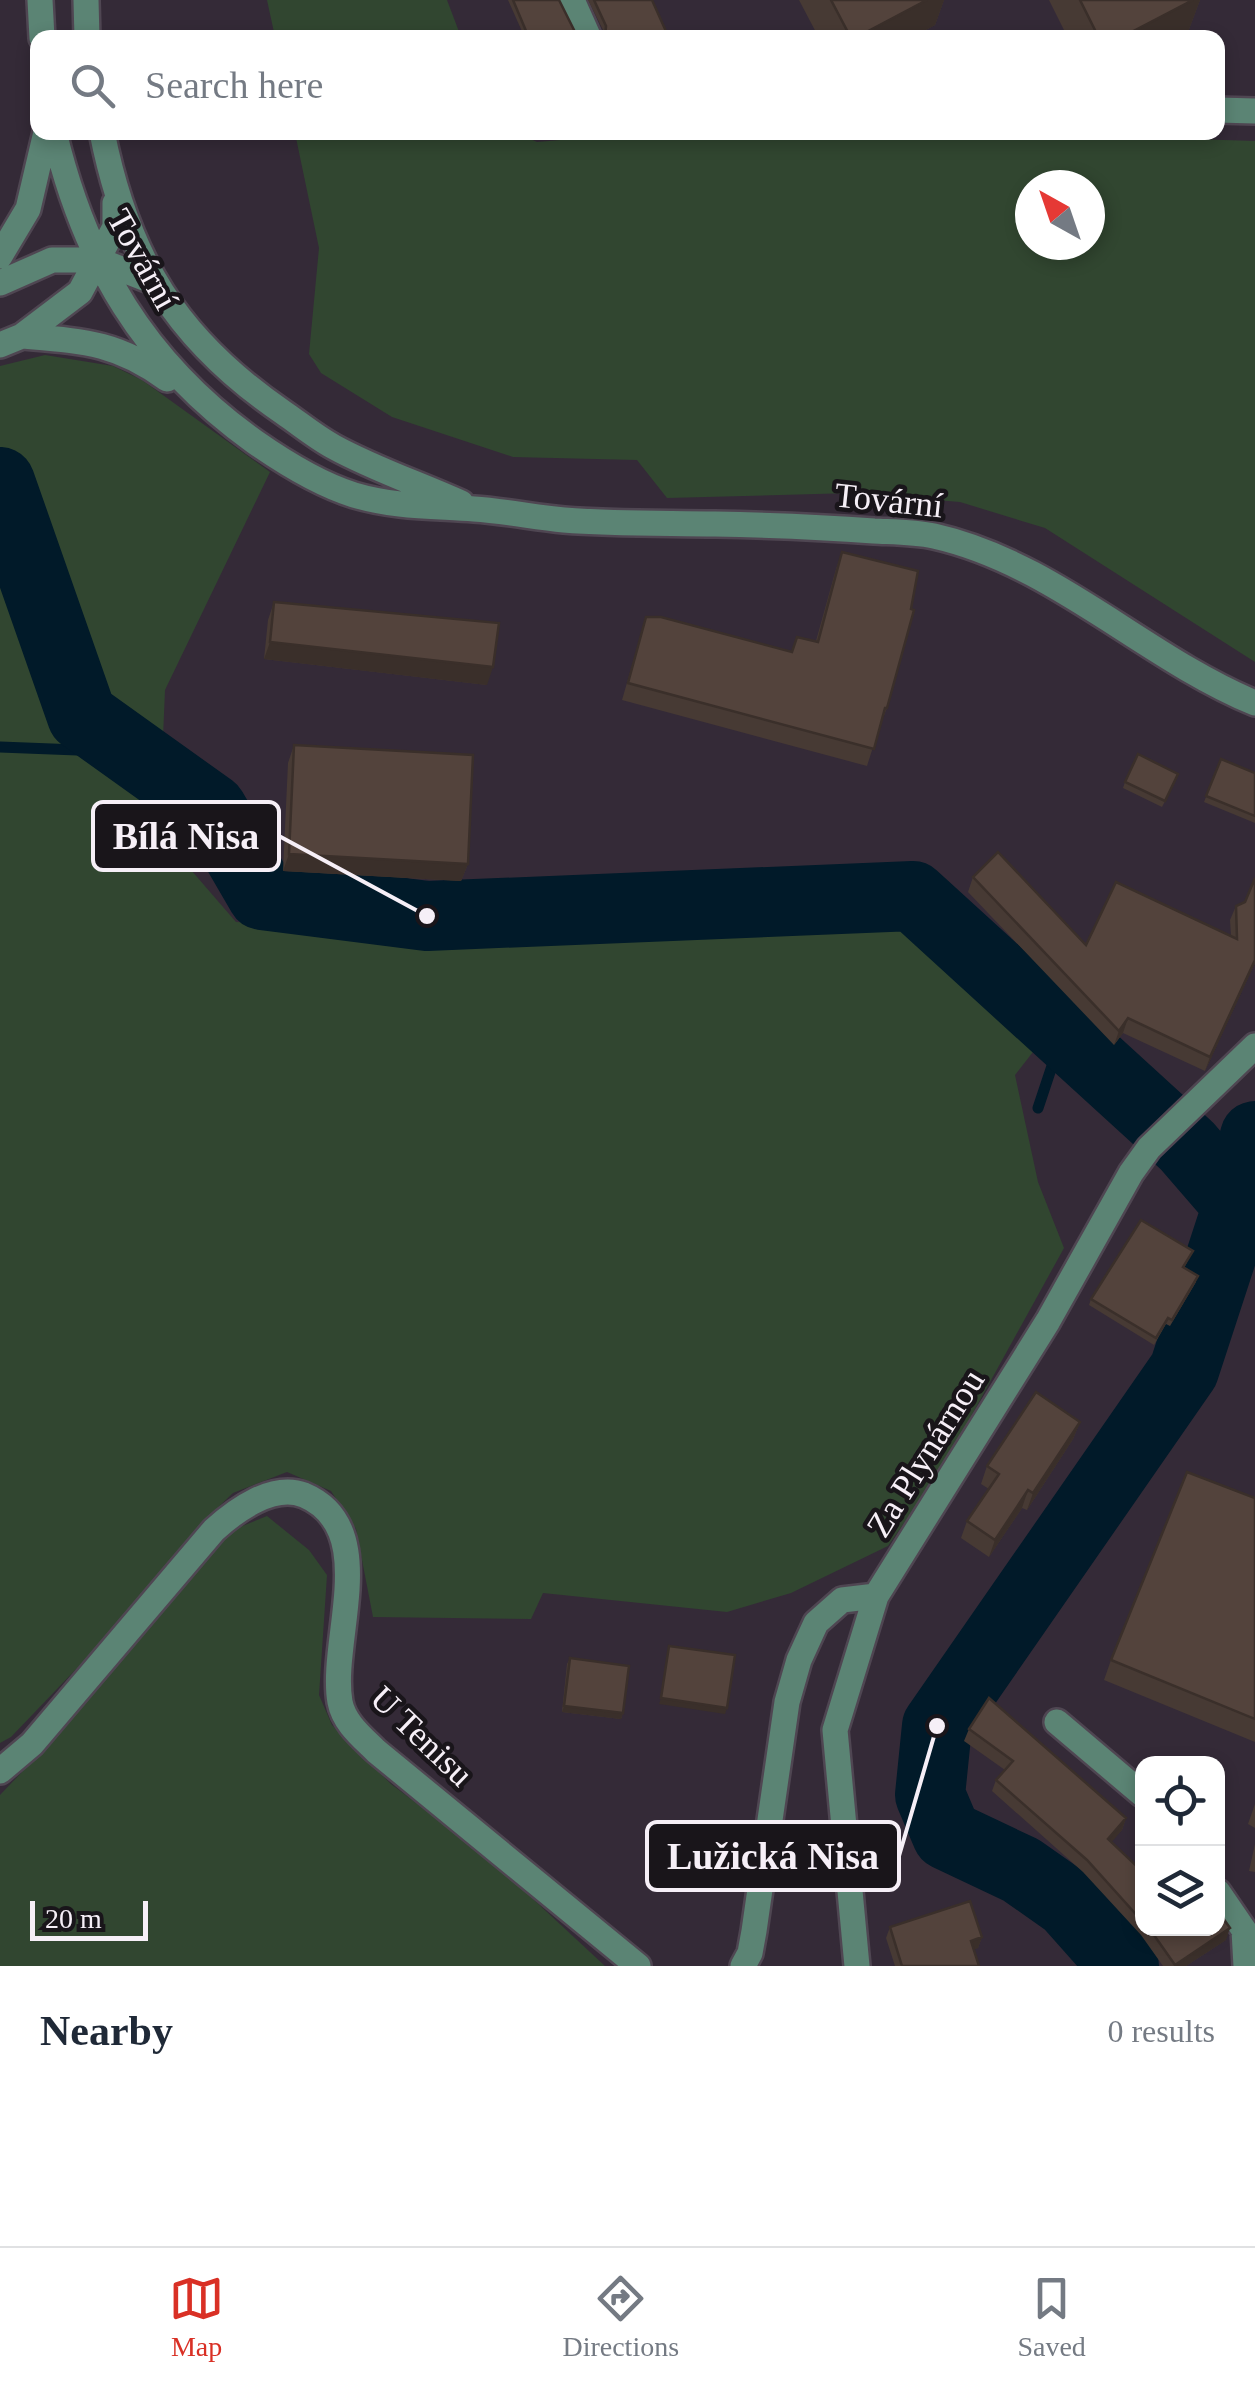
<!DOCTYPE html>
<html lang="en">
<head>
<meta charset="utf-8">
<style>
  body { margin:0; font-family:Georgia,serif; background:#f6f6f7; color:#1f2937 }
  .controls { position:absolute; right:30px; bottom:30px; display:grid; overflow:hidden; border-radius:20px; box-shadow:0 5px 15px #0003 }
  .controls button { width:90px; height:90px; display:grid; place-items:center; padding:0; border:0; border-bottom:2px solid #e0e1e3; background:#fff; color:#1f2937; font:50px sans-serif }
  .compass { position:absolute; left:1015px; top:170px; width:90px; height:90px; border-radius:50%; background:#fff; box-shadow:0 5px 15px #0003; rotate:320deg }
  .scale { position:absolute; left:30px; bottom:25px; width:118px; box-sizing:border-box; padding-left:10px; border:5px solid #f6eff7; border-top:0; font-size:28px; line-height:35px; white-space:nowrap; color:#f6eff7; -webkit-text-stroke:8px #19151a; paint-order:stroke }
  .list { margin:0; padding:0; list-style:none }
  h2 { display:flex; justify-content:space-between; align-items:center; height:130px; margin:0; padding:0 40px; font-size:42px }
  h2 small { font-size:32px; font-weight:400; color:#747a83 }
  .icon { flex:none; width:55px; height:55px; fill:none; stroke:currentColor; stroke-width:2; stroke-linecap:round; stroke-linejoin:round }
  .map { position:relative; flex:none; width:1255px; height:1966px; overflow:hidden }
  .search { position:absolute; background:#fff; box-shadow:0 5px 15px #0003; left:30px; right:30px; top:30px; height:110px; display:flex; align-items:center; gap:25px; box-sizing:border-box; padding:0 35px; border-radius:20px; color:#747a83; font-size:38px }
  .sheet { height:280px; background:#fff }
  nav { display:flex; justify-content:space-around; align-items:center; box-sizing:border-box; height:140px; border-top:2px solid #e0e1e3; background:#fff; font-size:28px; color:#747a83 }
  nav a { display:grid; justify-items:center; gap:5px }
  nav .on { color:#d93025 }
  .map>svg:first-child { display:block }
  .green { fill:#314630; fill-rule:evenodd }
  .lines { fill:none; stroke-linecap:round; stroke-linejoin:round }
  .stream { stroke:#011a29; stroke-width:11 }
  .river { stroke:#011a29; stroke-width:70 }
  .minor-casing { stroke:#4f4652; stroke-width:30 }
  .minor { stroke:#5b8474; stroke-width:25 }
  .wall { fill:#473a34 }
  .shaded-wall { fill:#3a2f2a }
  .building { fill:#53433c; stroke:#3a2f2a; stroke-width:2.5 }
  .labels { text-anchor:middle; stroke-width:9; stroke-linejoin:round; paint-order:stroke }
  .street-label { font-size:35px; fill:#f6eff7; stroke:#19151a }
  .leader { fill:none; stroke:#f6eff7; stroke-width:4 }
  .callout-dot { fill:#f6eff7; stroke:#19151a; stroke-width:4 }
  .callout { fill:#19151a; stroke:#f6eff7; stroke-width:4 }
  .callout-label { font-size:38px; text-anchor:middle; font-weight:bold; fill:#f6eff7 }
</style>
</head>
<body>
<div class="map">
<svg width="1255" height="1966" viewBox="0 0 1255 1966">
  <rect width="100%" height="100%" fill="#342a37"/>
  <path class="green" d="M 267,0 L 447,0 L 461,37 L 275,37 Z
    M 517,133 L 537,142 L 655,132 L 976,132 L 1255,141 L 1255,662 L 1045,528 L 960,502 L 852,493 L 667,498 L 637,460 L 513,457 L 392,417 L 321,373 L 309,354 L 319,248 L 295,133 ZM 1090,185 L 1090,245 L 1030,245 L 1030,185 Z
    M 45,355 L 113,366 L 142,380 L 270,472 L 165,690 L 159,833 L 236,922 L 573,940 L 906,913 L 1047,1034 L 1015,1075 L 1038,1182 L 1064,1248 L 942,1469 L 888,1546 L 791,1593 L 727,1612 L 543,1593 L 531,1619 L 373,1617 L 356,1529 L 331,1491 L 287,1472 L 233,1493 L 206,1519 L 148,1594 L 11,1737 L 0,1743 L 0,366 Z
    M 267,1516 L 309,1550 L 327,1575 L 319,1695 L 332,1725 L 391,1784 L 489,1858 L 605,1966 L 0,1966 L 0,1795 L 44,1749 L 223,1534 Z"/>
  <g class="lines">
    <path class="stream" d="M 0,747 L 129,752
      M 1038,1108 L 1054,1060 L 1081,1048"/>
    <path class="river" d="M 0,482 L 82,716 L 212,809 L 262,895 L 427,916 L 913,896 L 1187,1146 L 1238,1205
      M 1124,1966 L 1068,1903 L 1021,1870 L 947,1835 L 930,1795 L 937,1726 L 1184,1370 L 1238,1205 L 1255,1136"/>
    <g class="minor-casing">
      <path id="minor" d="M 40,0 L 42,38
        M 86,0 L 87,38
        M 572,0 L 589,38
        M 1218,110 L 1255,111
        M 54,132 C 85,262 144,363 255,442 C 285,463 319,484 354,495 C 394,507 433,506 474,509 C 504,511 534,517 564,520 C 614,524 665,523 715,524 C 768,525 821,527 874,531 C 893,532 915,532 934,536 C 1054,563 1144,657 1255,703
        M 102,132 C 127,259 177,340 284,413 C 300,424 317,438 334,447 C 374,469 419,484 461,503
        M 0,256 L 28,209 L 46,132
        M 0,283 L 52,260 L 98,260 L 152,281
        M 22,336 C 82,341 117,342 167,379
        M 0,345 L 22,336 L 80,292 L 115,227 L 115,203
        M 1057,1722 L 1142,1794
        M 0,1771 L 32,1744 L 214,1530 C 236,1510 273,1483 304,1495 C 382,1528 329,1640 340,1702 C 344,1723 362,1737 376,1751 L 638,1966
        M 1218,1892 L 1244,1930 L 1246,1966
        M 743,1966 L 750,1953 L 754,1931 L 787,1702 L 799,1660 L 816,1623 L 842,1600 L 876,1596
        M 857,1966 L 835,1730 L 876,1596 L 1048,1321 L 1131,1173 L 1149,1148 L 1255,1046"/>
    </g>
    <use href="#minor" class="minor"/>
  </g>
  <path class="wall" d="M 508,0 L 559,0 L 578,38 L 525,38 Z
    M 588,0 L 652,0 L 669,38 L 604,38 L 604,32 Z
    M 799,0 L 944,0 L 935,25 L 911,38 L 819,38 Z
    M 1049,0 L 1200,0 L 1188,32 L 1177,38 L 1068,38 Z
    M 842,552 L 887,708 L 880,725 L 867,766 L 622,700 L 646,617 L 792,652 L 816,641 L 836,569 Z
    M 274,602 L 487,685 L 264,659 L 268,620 Z
    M 294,745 L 468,864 L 461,881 L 283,871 L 288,763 Z
    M 1221,759 L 1255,773 L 1255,823 L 1204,802 Z
    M 1176,780 L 1162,807 L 1123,788 L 1125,782 Z
    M 973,877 L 1086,945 L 1231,936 L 1230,920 L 1236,906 L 1245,902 L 1255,878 L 1255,963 L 1205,1071 L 1123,1033 L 1114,1045 L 968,892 Z
    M 1193,1251 L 1184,1268 L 1196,1282 L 1170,1326 L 1166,1324 L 1154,1345 L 1089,1305 L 1091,1299 Z
    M 1080,1422 L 1073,1439 L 1027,1510 L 1022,1508 L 989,1557 L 961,1538 L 967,1521 L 989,1489 L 981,1484 L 987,1466 Z
    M 1255,1498 L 1255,1742 L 1104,1680 L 1111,1660 Z
    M 570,1658 L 623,1713 L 621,1719 L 562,1712 L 567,1664 Z
    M 969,1729 L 1126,1818 L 1122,1830 L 1111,1842 L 1142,1871 L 1142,1928 L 1218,1928 L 1226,1940 L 1186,1966 L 1163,1966 L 1141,1935 L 1083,1872 L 992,1791 L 996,1780 L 1005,1770 L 964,1741 Z
    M 1255,1804 L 1255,1828 L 1248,1824 Z
    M 1255,1844 L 1255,1872 L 1249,1871 Z
    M 890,1927 L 982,1937 L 978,1948 L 974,1949 L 979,1966 L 895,1966 L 886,1938 Z"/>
  <path class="shaded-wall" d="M 927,0 L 944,0 L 935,25 L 911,38 L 855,38 Z
    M 1193,0 L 1200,0 L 1188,32 L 1177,38 L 1120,38 Z
    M 270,642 L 493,667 L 487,685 L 264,659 Z
    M 289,854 L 468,864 L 461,881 L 283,871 Z
    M 1255,960 L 1255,963 L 1205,1071 L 1210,1057 Z
    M 1128,1018 L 1123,1033 L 1114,1045 L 1119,1031 Z
    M 1080,1422 L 1073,1439 L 1027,1510 L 1033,1493 Z
    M 1028,1490 L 1022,1508 L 989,1557 L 995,1540 Z
    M 661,1698 L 727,1708 L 725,1714 L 659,1704 Z
    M 564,1706 L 623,1713 L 621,1719 L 562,1712 Z
    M 1126,1818 L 1122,1830 L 1104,1851 L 1108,1839 Z
    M 1230,1928 L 1226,1940 L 1186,1966 L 1174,1966 Z
    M 982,1937 L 978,1948 L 967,1952 L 971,1941 Z"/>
  <path class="building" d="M 513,0 L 559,0 L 578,38 L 529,38 Z
    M 594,0 L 652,0 L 669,38 L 605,38 L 606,26 Z
    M 831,0 L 927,0 L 855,38 L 851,38 Z
    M 1080,0 L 1193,0 L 1120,38 L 1099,38 Z
    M 842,552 L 918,571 L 911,609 L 914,610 L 887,708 L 885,708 L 874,749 L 628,683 L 646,617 L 661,617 L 792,652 L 797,637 L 818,642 Z
    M 274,602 L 499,623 L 493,667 L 270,642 Z
    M 294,745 L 473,755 L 468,864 L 289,854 Z
    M 1138,754 L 1178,774 L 1165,801 L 1125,782 Z
    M 1221,759 L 1255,773 L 1255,816 L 1206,796 Z
    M 998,852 L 1086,945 L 1116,882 L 1237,939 L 1236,906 L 1245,902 L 1255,878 L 1255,960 L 1210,1057 L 1128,1018 L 1119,1031 L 973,877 Z
    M 1141,1220 L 1193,1251 L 1183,1267 L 1198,1276 L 1172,1320 L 1168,1318 L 1156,1338 L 1091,1299 Z
    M 1036,1392 L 1080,1422 L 1033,1493 L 1028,1490 L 995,1540 L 967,1521 L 999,1474 L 987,1466 Z
    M 1187,1472 L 1255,1498 L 1255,1719 L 1111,1660 Z
    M 669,1646 L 735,1655 L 727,1708 L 661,1698 Z
    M 570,1658 L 629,1666 L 623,1713 L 564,1706 Z
    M 989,1698 L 1126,1818 L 1108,1839 L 1142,1871 L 1142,1921 L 1087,1860 L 996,1780 L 1013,1761 L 969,1729 Z
    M 970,1901 L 982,1937 L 971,1941 L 979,1966 L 902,1966 L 890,1927 Z
    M 1218,1911 L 1230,1928 L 1175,1965 L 1149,1928 L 1218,1928 Z"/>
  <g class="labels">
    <g class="street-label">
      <text transform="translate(143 259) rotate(61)" y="12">Tovární</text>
      <text transform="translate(889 500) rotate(6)" y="12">Tovární</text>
      <text transform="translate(925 1453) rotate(-58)" y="12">Za Plynárnou</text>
      <text transform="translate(422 1736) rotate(44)" y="12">U Tenisu</text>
    </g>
  </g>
  <path class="leader" d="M427 916L279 836M937 1726L899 1856"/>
  <g class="callout-dot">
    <circle cx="427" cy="916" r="10"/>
    <circle cx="937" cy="1726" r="10"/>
  </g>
  <g class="callout">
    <rect x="93" y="802" width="186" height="68" rx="10"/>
    <rect x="647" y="1822" width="252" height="68" rx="10"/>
  </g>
  <g class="callout-label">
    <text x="186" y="849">Bílá Nisa</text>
    <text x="773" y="1869">Lužická Nisa</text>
  </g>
</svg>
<div class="controls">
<button><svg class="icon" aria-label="locate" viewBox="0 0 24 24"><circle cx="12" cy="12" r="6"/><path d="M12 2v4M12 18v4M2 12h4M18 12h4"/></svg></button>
<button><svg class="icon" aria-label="layers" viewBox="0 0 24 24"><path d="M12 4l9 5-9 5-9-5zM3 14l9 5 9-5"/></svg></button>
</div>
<svg class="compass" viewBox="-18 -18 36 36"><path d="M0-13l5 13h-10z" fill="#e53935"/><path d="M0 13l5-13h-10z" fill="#747a83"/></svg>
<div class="scale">20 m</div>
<div class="search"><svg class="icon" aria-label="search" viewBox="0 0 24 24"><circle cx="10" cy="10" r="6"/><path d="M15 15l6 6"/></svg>Search here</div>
</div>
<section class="sheet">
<h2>Nearby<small>0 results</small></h2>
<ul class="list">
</ul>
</section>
<nav>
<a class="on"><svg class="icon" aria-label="map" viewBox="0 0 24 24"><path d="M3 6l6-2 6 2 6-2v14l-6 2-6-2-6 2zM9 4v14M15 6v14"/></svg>Map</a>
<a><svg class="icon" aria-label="directions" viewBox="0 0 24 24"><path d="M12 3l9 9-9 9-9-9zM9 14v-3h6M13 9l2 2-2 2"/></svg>Directions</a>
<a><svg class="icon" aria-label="saved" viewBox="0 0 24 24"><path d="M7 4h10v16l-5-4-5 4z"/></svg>Saved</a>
</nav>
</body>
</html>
